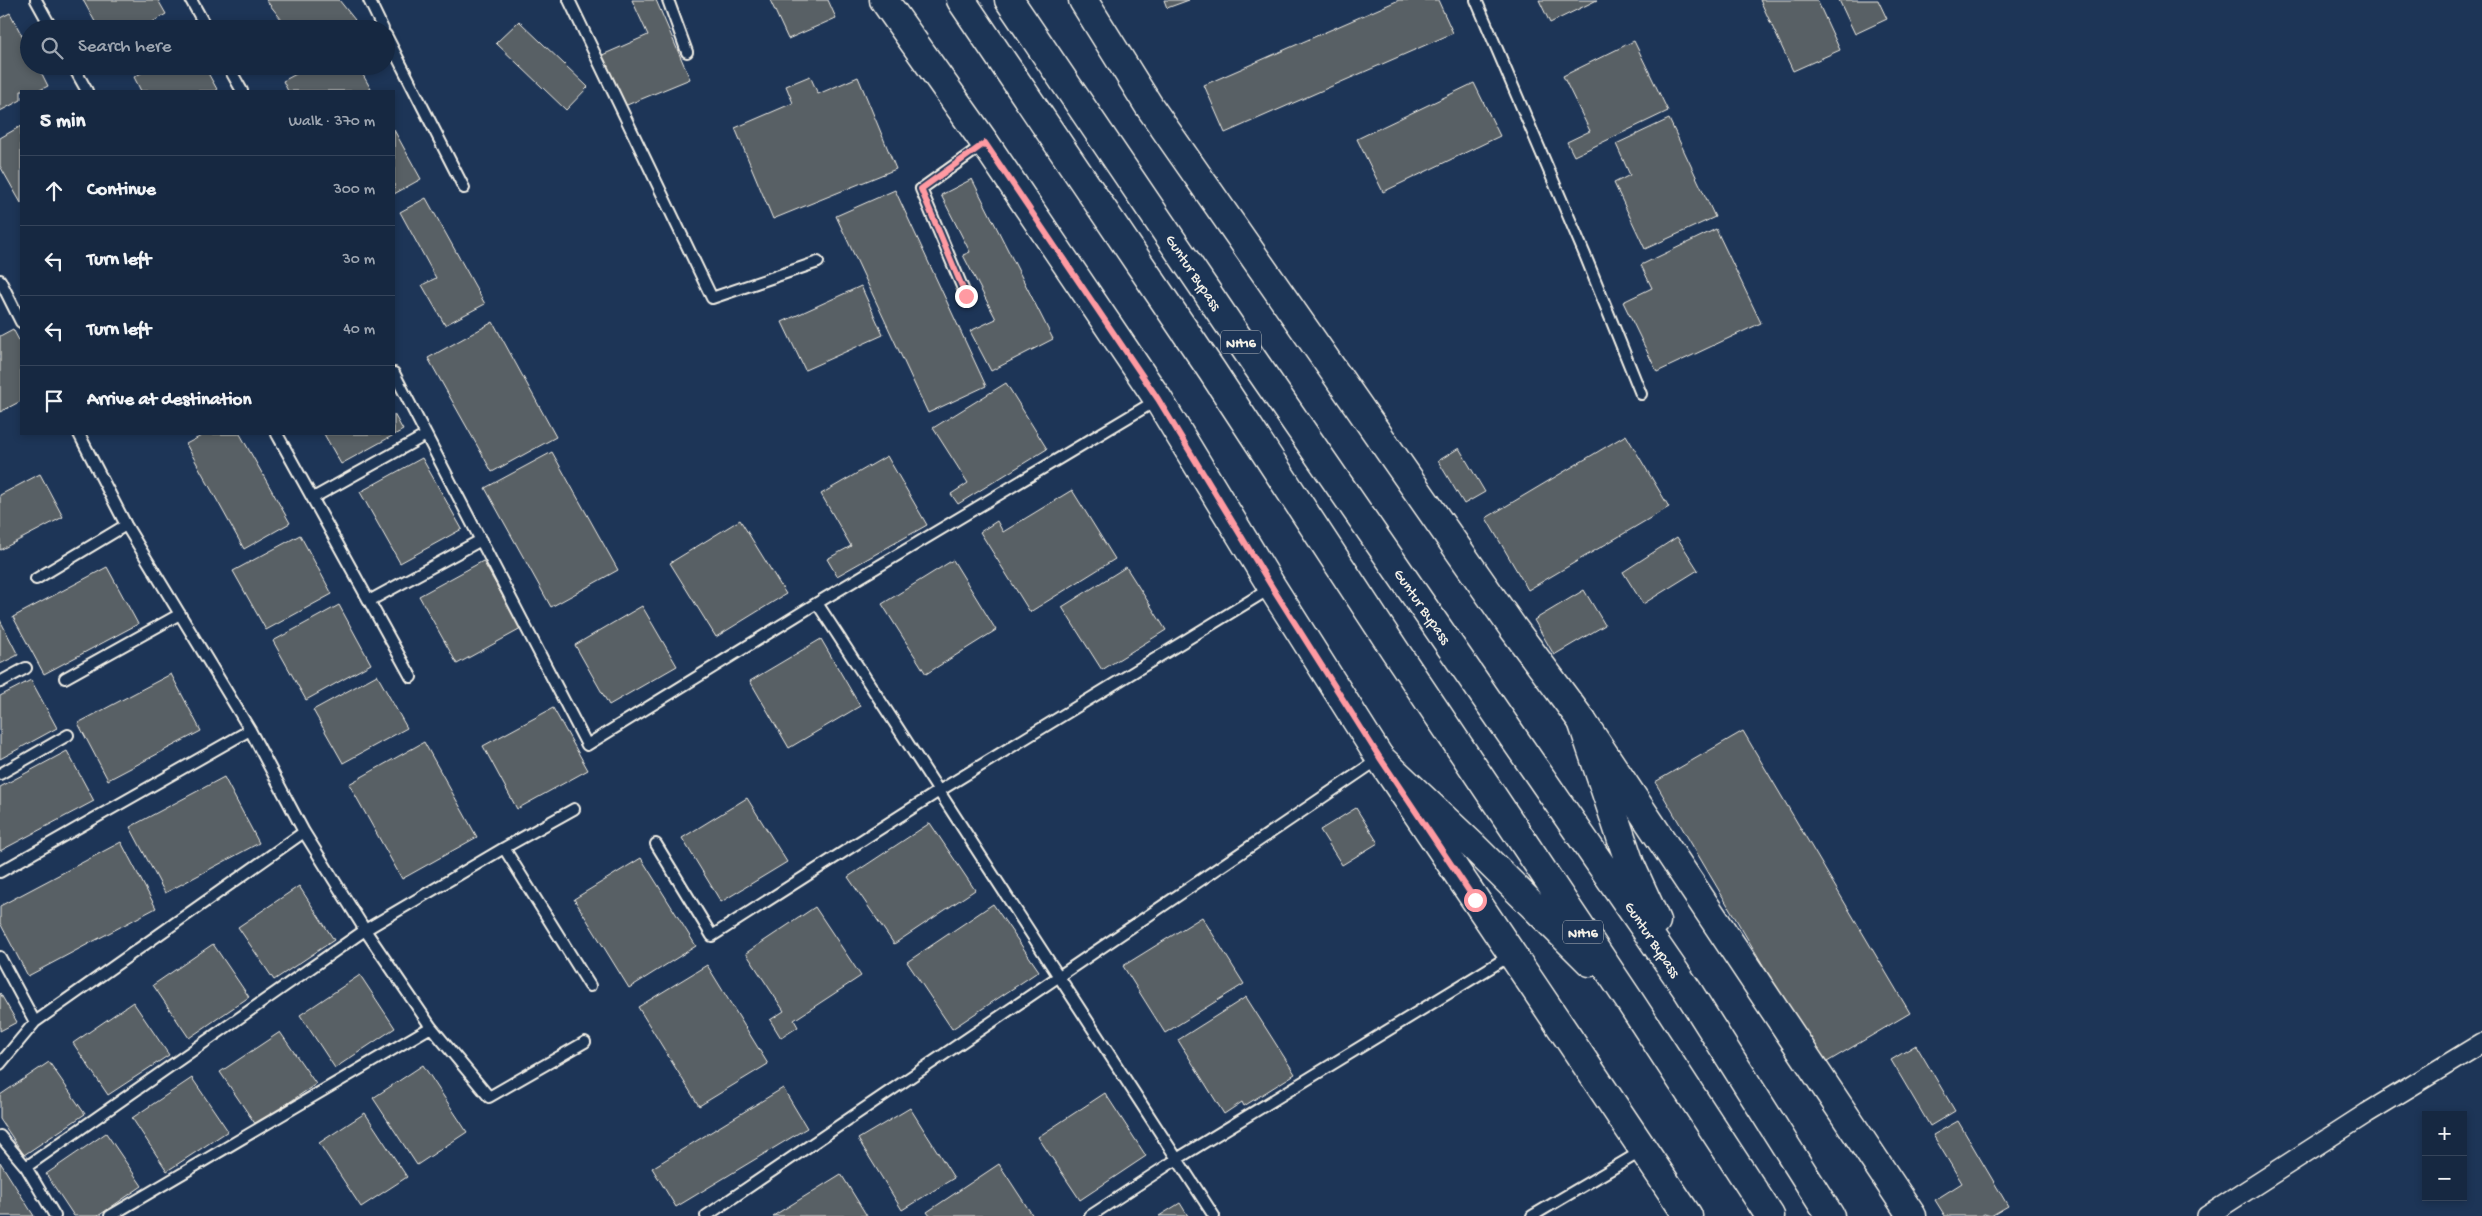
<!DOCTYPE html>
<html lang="en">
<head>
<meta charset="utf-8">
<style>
  body { margin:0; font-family:"Gochi Hand",sans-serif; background:#23344c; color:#f1f3f6 }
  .controls { position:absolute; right:15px; bottom:15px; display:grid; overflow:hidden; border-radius:0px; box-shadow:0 2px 8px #0003 }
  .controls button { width:45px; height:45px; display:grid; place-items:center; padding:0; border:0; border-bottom:1px solid #35445a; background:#162841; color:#f1f3f6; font:25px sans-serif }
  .stop { position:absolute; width:15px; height:15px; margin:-11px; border:4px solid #ff9aa2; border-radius:50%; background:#fff }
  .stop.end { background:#ff9aa2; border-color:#fff; box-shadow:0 1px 5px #0008 }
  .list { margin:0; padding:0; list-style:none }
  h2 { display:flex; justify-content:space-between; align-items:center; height:65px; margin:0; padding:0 20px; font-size:21px }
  h2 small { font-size:16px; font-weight:400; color:#9ea6b1 }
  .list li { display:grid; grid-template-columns:32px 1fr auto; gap:15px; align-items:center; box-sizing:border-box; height:70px; padding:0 20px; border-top:1px solid #35445a }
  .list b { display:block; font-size:19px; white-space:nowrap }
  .list em { font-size:16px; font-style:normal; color:#9ea6b1 }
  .icon { flex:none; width:28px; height:28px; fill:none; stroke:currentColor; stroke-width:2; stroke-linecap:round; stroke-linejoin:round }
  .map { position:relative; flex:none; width:2482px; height:1216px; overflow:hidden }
  .search { position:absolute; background:#162841; box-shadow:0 2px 8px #0003; left:20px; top:20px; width:375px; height:55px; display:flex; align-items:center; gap:12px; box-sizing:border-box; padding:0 18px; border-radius:28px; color:#9ea6b1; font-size:19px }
  .panel { position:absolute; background:#162841; box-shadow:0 2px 8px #0003; left:20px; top:90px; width:375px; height:345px; border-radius:0px }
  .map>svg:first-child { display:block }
  .building { fill:#596065; stroke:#f4f1e8 }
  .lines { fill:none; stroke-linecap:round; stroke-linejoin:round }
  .lane-casing { stroke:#f4f1e8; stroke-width:14 }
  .street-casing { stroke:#f4f1e8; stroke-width:22 }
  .secondary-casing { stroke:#f4f1e8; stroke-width:31 }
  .highway-casing { stroke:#f4f1e8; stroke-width:31 }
  .lane { stroke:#1d3557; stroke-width:10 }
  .street { stroke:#1d3557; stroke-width:19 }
  .secondary { stroke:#1d3557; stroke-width:28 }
  .highway { stroke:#1d3557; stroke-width:28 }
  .route { stroke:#ff9aa2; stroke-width:6 }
  .labels { text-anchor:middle; stroke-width:4.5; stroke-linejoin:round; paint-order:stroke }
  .shield { fill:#1d3557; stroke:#b4b9bc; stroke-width:1 }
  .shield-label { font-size:14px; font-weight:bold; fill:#f4f1e8 }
  .street-label { font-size:15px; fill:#f4f1e8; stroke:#1d3557 }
</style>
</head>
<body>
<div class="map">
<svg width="2482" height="1216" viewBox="0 0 2482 1216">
  <rect width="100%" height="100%" fill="#1d3557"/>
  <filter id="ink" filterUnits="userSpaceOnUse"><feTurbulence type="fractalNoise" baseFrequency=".02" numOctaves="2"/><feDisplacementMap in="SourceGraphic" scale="10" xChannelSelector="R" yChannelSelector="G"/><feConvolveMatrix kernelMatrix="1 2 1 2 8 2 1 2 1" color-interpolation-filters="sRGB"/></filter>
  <g filter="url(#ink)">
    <path class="building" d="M 83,0 L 158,0 L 166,14 L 141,29 L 99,29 Z
      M 266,0 L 339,0 L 355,20 L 344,29 L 289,29 Z
      M 632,0 L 656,0 L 690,79 L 622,107 L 600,56 L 648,35 Z
      M 770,0 L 828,0 L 836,18 L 788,39 Z
      M 1164,0 L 1189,0 L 1167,8 Z
      M 1399,0 L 1438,0 L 1453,33 L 1225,133 L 1204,85 Z
      M 1539,0 L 1597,0 L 1550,23 Z
      M 1760,0 L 1817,0 L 1840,50 L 1793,71 Z
      M 1839,0 L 1878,0 L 1887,19 L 1855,34 Z
      M 10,13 L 29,49 L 29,66 L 38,66 L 48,86 L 38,91 L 21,91 L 21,100 L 0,111 L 0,18 Z
      M 519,21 L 588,87 L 566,110 L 496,43 Z
      M 1634,41 L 1668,111 L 1574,156 L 1567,142 L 1590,131 L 1563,76 Z
      M 154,66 L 204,66 L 218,91 L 141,91 L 134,77 Z
      M 311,66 L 358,66 L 372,91 L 288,91 L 283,81 Z
      M 810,76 L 818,94 L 858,77 L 896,169 L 773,219 L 735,128 L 793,103 L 786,86 Z
      M 1474,83 L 1500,136 L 1383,192 L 1357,139 Z
      M 1669,119 L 1715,217 L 1645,249 L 1614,183 L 1630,175 L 1616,144 Z
      M 21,126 L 21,203 L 0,166 L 0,138 Z
      M 394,130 L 421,179 L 394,194 Z
      M 972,179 L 1053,339 L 991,371 L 970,331 L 996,319 L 963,255 L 970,252 L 941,195 Z
      M 895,190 L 986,386 L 928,413 L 836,216 Z
      M 426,198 L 485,304 L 445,325 L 422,285 L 436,278 L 400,212 Z
      M 1716,229 L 1761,323 L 1657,372 L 1623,302 L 1652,288 L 1641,265 Z
      M 861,286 L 883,335 L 805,370 L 782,322 Z
      M 493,322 L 556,437 L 492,472 L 428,358 Z
      M 13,329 L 21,344 L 21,401 L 0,412 L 0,336 Z
      M 1006,383 L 1047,449 L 958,504 L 951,494 L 968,483 L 933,428 Z
      M 394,414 L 403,430 L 341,464 L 324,434 L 394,434 Z
      M 205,434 L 240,434 L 290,523 L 244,549 L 186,444 Z
      M 1626,435 L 1669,507 L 1528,590 L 1486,518 Z
      M 1459,448 L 1485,492 L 1464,504 L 1438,461 Z
      M 552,452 L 618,570 L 551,607 L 485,488 Z
      M 887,456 L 927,525 L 837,576 L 827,559 L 851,546 L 821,494 Z
      M 422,458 L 462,529 L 400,563 L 360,492 Z
      M 40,474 L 63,517 L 0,550 L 0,495 Z
      M 1072,490 L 1115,559 L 1030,612 L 980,532 L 997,521 L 1003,532 Z
      M 740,520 L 786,594 L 716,637 L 670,563 Z
      M 300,535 L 332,594 L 266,630 L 233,571 Z
      M 1677,537 L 1698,570 L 1643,604 L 1623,572 Z
      M 953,560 L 996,630 L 926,674 L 882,604 Z
      M 483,561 L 521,629 L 457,664 L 419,596 Z
      M 107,567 L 138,624 L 44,674 L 13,617 Z
      M 1126,567 L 1166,630 L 1102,670 L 1062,607 Z
      M 1584,590 L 1605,625 L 1554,655 L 1534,620 Z
      M 339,605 L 371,664 L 306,700 L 273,641 Z
      M 642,606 L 677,666 L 609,705 L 575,645 Z
      M 0,620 L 18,655 L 0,664 Z
      M 821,639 L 860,706 L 789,748 L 750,681 Z
      M 171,674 L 201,731 L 108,780 L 78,723 Z
      M 377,675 L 407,728 L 343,763 L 313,710 Z
      M 31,680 L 57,728 L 0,759 L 0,696 Z
      M 553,708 L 588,770 L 517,809 L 483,746 Z
      M 1743,731 L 1910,1013 L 1822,1065 L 1655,782 Z
      M 424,742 L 477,837 L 402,879 L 349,784 Z
      M 67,751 L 94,801 L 0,851 L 0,787 Z
      M 224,777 L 259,843 L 165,893 L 130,827 Z
      M 747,798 L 787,862 L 721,902 L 682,838 Z
      M 1356,808 L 1378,843 L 1342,865 L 1320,830 Z
      M 930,823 L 975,890 L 894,944 L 848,877 Z
      M 121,842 L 156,908 L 28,976 L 0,923 L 0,906 Z
      M 641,858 L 696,946 L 629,988 L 574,899 Z
      M 299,886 L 334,940 L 274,980 L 238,927 Z
      M 993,904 L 1039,971 L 952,1029 L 907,962 Z
      M 815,907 L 861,976 L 794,1020 L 798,1027 L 781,1038 L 770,1020 L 784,1011 L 746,953 Z
      M 1202,917 L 1244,984 L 1165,1033 L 1123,966 Z
      M 213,944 L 249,997 L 189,1038 L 153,985 Z
      M 707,965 L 768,1064 L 699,1106 L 638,1007 Z
      M 360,975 L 395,1028 L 335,1068 L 300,1015 Z
      M 0,993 L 17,1022 L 0,1031 Z
      M 1246,997 L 1295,1074 L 1244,1106 L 1242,1102 L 1224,1114 L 1178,1040 Z
      M 133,1002 L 169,1055 L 108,1095 L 73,1043 Z
      M 280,1032 L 316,1084 L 256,1125 L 220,1072 Z
      M 1916,1045 L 1955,1111 L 1930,1126 L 1891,1060 Z
      M 49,1062 L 85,1114 L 24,1155 L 0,1119 L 0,1095 Z
      M 423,1065 L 467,1132 L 417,1165 L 373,1098 Z
      M 192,1078 L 228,1131 L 167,1171 L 132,1118 Z
      M 783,1088 L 807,1128 L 676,1207 L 652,1168 Z
      M 1105,1093 L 1146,1156 L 1080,1200 L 1038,1137 Z
      M 910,1108 L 954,1178 L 902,1210 L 858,1139 Z
      M 365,1113 L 407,1177 L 361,1207 L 319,1143 Z
      M 1958,1121 L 2008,1206 L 1991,1216 L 1984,1214 L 1981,1216 L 1945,1216 L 1935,1200 L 1962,1183 L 1933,1135 Z
      M 106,1133 L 142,1186 L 98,1216 L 74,1216 L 46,1174 Z
      M 0,1162 L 34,1216 L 0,1216 Z
      M 999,1164 L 1033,1216 L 930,1216 L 927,1212 Z
      M 841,1174 L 867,1216 L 773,1216 Z
      M 1180,1203 L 1188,1216 L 1159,1216 Z"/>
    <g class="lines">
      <g class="lane-casing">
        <path id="lane" d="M 36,0 L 52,29
          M 191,0 L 207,29
          M 369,0 L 383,29
          M 569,0 L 712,298 L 818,262
          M 668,0 L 687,52
          M 1476,0 L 1585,255 L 1641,394
          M 386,35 L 464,188
          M 73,66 L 87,91
          M 228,66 L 242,91
          M 0,280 L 21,322
          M 966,296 L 921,189 L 984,144
          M 394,373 L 587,745 L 817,603 L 1157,400
          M 79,434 L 126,525 L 250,730 L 304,832 L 365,930 L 431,1027 L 489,1097 L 585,1042
          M 277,434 L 411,677
          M 313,498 L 426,435
          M 36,579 L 126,525
          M 369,601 L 481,540
          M 817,603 L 1214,1216
          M 65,678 L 180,614
          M 0,682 L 26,668
          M 0,774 L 68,735
          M 656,844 L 712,936 L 939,791 L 1271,588
          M 504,848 L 590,986
          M 0,872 L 250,730
          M 0,957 L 35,1022
          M 0,1064 L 35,1022 L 304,832
          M 0,1136 L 26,1167 L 55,1216
          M 26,1167 L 365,930 L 504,848 L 574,809
          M 110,1216 L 431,1027
          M 706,1216 L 1379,759
          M 1090,1216 L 1177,1159 L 1511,955
          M 1532,1216 L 1642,1151"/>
      </g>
      <g class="street-casing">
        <path id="street" d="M 2207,1216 L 2367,1113 L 2482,1043"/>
      </g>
      <g class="secondary-casing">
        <path id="secondary" d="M 884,0 L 985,143 L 1158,399 L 1272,587 L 1380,758 L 1688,1216
          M 1083,0 L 1149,106 L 1513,628 L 1582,721 L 1912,1216"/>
      </g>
      <g class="highway-casing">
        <path id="highway" d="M 961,0 L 1212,371 L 1394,649 L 1629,1000 L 1770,1216
          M 1009,0 L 1251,357 L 1688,991 L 1830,1216
          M 1582,721 L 1630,864 L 1656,921
          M 1380,758 L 1474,847 L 1590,962"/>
      </g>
      <use href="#lane" class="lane"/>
      <use href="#street" class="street"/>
      <use href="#secondary" class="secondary"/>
      <use href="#highway" class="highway"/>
    </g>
  </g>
  <g class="lines" filter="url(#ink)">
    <path class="route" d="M 966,296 L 921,189 L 985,143 L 1158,399 L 1272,587 L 1380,758 L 1475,900"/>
  </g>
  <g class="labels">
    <g class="shield">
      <rect x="1221" y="330.5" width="40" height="23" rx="4"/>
      <rect x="1563" y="920.5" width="40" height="23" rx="4"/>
    </g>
    <g class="shield-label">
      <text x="1241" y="347">NH16</text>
      <text x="1583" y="937">NH16</text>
    </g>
    <g class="street-label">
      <text transform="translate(1194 272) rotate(56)" y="5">Guntur Bypass</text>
      <text transform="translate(1423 606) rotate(55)" y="5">Guntur Bypass</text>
      <text transform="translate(1653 939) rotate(56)" y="5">Guntur Bypass</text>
    </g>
  </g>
</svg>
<div class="controls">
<button>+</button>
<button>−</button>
</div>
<div class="stop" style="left:1475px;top:900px"></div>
<div class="stop end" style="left:966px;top:296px"></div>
<div class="search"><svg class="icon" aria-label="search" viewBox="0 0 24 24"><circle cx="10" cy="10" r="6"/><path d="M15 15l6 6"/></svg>Search here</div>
<section class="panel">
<h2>5 min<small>Walk · 370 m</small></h2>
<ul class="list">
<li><svg class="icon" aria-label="ahead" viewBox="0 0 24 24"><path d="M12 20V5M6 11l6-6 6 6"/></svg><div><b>Continue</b></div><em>300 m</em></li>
<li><svg class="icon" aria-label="left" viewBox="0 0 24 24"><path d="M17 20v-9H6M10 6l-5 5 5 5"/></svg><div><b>Turn left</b></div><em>30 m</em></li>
<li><svg class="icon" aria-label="left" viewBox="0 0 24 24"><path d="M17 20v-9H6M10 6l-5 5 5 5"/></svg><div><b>Turn left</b></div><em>40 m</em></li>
<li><svg class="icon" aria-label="arrive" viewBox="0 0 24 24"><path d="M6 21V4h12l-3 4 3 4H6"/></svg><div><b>Arrive at destination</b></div></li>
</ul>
</section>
</div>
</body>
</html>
